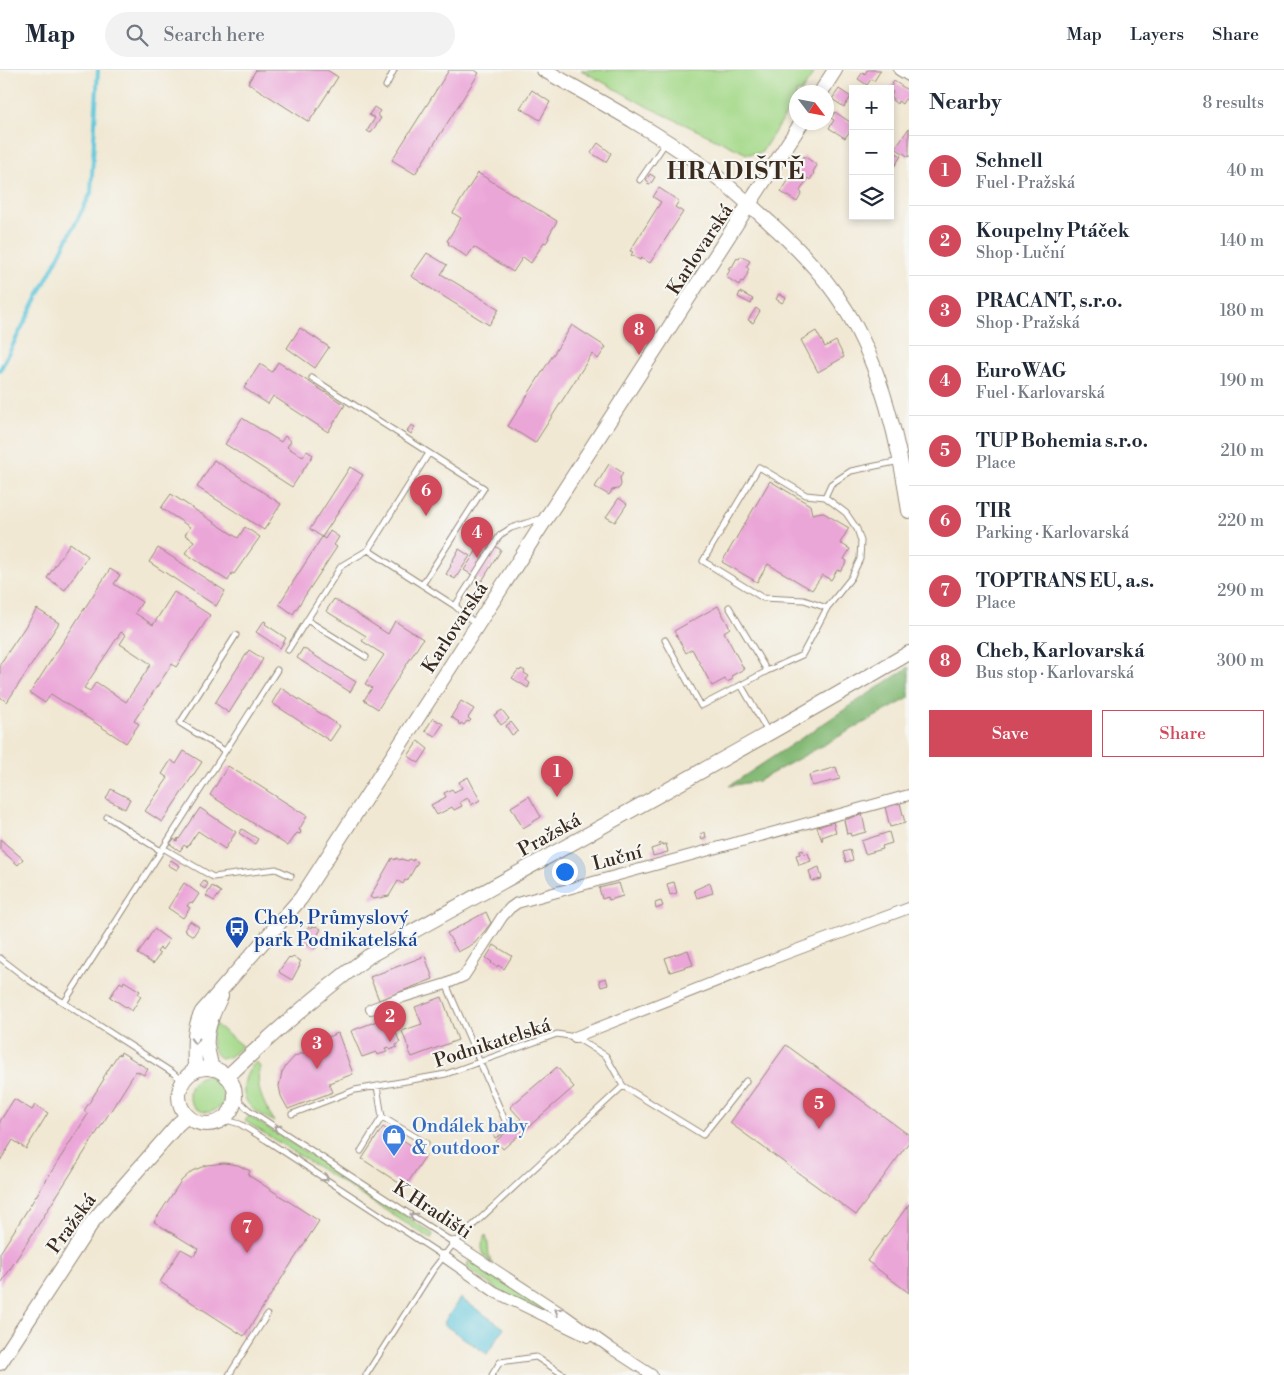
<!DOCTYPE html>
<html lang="en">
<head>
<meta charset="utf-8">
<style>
  body { margin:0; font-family:"Libre Bodoni",serif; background:#f2f2f3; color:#1f2937 }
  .controls { position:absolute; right:15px; top:15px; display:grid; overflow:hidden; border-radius:0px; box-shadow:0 2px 8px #0003 }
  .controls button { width:45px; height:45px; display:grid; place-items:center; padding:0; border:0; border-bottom:1px solid #e0e1e3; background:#fff; color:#1f2937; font:25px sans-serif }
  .compass { position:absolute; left:789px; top:15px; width:45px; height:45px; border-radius:50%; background:#fff; box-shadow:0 2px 8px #0003; rotate:122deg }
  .you { position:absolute; left:564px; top:801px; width:18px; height:18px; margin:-12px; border:4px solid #fff; border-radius:50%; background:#1a73e8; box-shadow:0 0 0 8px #1a73e833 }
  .badge { display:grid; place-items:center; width:32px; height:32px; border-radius:50%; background:#d1495b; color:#fff; font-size:16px; font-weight:700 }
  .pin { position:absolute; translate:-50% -41px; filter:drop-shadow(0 1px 2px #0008) }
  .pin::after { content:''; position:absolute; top:26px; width:18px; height:15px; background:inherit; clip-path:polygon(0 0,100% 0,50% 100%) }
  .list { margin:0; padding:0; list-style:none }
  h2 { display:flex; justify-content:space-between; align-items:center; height:65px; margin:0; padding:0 20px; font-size:21px }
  h2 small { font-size:16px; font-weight:400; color:#747a83 }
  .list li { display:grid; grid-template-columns:32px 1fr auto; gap:15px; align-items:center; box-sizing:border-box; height:70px; padding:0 20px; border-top:1px solid #e0e1e3 }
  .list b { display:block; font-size:19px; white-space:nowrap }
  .list p { margin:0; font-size:16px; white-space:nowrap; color:#747a83 }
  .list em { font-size:16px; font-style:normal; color:#747a83 }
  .actions { display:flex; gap:10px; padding:15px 20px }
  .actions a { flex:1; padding:11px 0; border:1px solid #d1495b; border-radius:0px; text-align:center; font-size:18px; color:#d1495b }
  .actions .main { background:#d1495b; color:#fff }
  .icon { flex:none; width:28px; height:28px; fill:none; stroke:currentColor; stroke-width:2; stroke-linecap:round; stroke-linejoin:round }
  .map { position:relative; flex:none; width:909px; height:1305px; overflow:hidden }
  header { display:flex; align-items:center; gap:30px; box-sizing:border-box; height:70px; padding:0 25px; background:#fff; border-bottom:1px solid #e0e1e3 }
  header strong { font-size:24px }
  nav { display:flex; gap:28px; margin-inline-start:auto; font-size:18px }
  .search { width:350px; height:45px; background:#f2f2f3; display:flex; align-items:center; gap:12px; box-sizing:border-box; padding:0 18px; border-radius:28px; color:#747a83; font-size:19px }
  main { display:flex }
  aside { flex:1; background:#fff }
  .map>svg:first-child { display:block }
  .green { fill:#a4d989; stroke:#708254 }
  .forest { fill:#83b975; stroke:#5f724a }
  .water { fill:#5ec6db; stroke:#4c787c }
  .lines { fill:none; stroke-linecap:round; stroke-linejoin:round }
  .stream { stroke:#5ec6db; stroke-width:4 }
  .building { fill:#eba6d8; fill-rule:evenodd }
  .lane-casing { stroke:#968978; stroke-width:7 }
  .street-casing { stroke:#968978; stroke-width:12 }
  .secondary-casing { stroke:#968978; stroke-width:16 }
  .lane { stroke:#fff; stroke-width:5 }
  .street { stroke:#fff; stroke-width:10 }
  .secondary { stroke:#fff; stroke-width:14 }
  .oneway { stroke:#a79f9a }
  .labels { text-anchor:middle; stroke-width:4.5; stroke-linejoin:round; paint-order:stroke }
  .street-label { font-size:19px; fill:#3b2a1e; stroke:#f6f6f2 }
  .transit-label { font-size:19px; fill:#164399; stroke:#f6f6f2; text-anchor:start }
  .shop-label { font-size:19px; fill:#366cbe; stroke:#f6f6f2; text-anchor:start }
  .district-label { font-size:24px; font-weight:bold; letter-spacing:1px; fill:#3b2a1e; stroke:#f6f6f2 }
</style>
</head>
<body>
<header>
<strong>Map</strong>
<div class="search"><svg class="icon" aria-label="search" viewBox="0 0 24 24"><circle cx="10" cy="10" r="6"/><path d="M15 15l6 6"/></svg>Search here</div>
<nav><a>Map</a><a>Layers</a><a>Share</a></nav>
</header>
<main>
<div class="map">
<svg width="909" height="1305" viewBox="0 0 909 1305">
  <rect width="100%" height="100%" fill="#f6f6f2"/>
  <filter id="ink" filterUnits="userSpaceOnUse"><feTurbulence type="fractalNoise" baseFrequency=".02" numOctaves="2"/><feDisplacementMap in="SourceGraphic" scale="10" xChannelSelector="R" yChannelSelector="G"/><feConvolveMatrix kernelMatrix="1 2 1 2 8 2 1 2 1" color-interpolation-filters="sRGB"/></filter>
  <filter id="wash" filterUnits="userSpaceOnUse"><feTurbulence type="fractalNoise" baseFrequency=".0096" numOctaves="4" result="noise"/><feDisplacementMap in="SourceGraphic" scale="20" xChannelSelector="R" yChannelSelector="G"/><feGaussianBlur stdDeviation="1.12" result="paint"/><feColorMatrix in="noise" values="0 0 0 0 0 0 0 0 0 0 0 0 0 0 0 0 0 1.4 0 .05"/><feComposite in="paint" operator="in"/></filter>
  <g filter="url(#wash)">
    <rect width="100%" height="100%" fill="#f1e8d3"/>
    <path class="green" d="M 581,0 L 809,0 L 814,3 L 801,22 L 796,22 L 796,29 L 761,83 L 747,84 L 648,37 Z
      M 215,954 L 242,976 C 237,980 231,987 225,988 C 214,990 211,974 212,966 C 212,962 214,958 215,954 Z
      M 256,992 L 260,997 C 254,1019 265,1034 274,1052 C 259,1043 242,1037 244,1016 C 245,1006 249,999 256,992 Z
      M189 1024a18 18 0 1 1 36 0a18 18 0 1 1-36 0Z
      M 249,1046 L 433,1164 L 431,1169 L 245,1051 Z
      M 486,1165 C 490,1176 486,1184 493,1195 C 483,1186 478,1177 486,1165 Z
      M 471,1191 L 554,1244 L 554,1246 L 506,1225 L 467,1198 L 468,1192 Z"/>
    <path class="forest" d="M 909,597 L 909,628 L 758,711 L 729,716 Z"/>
    <path class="water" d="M 460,1228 L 504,1258 L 487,1284 L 443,1254 Z"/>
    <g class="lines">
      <path class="stream" d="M 0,300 L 91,123 L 98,0"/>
    </g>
    <g id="blocks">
      <path class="building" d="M 256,0 L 327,0 L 338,7 L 309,52 L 248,13 Z
        M 449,0 L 474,0 L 479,3 L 415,104 L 392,90 Z
        M 867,0 L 881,0 L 874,11 L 871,9 L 867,15 L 858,9 L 863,2 L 865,4 Z
        M 894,11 L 909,21 L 909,32 L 905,29 L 902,34 L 898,31 L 897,34 L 892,30 L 893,28 L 891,26 L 893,22 L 890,20 L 890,18 Z
        M 839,19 L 851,27 L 844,37 L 832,29 Z
        M 532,20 L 550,32 L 540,50 L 520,38 Z
        M 374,37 L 380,41 L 377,45 L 381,48 L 371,63 L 367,61 L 375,48 L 369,45 Z
        M 835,42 L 853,54 L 853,57 L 845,68 L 829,58 L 834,50 L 831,48 Z
        M 909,58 L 909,87 L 895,78 Z
        M 598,73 L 611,83 L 606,92 L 591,83 Z
        M 892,75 L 895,77 L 894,81 L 901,86 L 892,100 L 890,99 L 890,76 Z
        M 804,86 L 817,95 L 813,102 L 814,103 L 810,110 L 808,108 L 800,121 L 802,123 L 797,132 L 781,122 Z
        M 478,103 L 557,151 L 548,167 L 549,168 L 546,173 L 544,172 L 531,193 L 523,187 L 513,202 L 474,177 L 467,187 L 448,174 L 449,172 L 447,171 L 461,148 L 453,143 Z
        M 650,104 L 655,107 L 650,115 L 647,114 L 649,112 L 646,110 Z
        M 659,118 L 679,131 L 675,137 L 683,142 L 650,193 L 642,188 L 640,190 L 631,185 L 633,182 L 630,181 L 661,132 L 653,127 Z
        M 427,183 L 447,195 L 441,204 L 499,239 L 489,255 L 411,206 Z
        M 741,186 L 750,191 L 746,197 L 749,199 L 747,202 L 748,203 L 743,212 L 741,211 L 739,215 L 726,207 L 730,200 L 728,199 L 730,196 L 732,197 L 737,188 L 739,189 Z
        M 740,222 L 753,229 L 751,234 L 738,227 Z
        M 779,224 L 786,228 L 782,233 L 776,229 Z
        M 756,238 L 760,241 L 753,253 L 748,250 Z
        M 572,255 L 606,277 L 598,289 L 592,284 L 535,373 L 508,356 Z
        M 300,258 L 329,277 L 315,298 L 287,278 Z
        M 816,261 L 825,277 L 836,271 L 844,287 L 818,302 L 801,270 Z
        M 278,292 L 345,335 L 328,362 L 273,326 L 268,334 L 244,318 L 260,294 L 272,302 Z
        M 242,348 L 281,372 L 285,366 L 291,371 L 287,377 L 303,387 L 307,381 L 313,385 L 292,417 L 225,374 Z
        M 411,355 L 415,357 L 411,364 L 407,361 Z
        M 214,390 L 281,434 L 264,460 L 197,417 Z
        M 609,394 L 623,403 L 620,408 L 621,414 L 620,417 L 618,419 L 612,420 L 609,425 L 595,417 Z
        M 350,397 L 363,405 L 322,467 L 310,459 Z
        M 770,411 L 810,435 L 812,444 L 822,442 L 849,458 L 840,473 L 850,479 L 844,489 L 847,491 L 841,501 L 837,500 L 831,510 L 822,505 L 812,520 L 768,494 L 757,512 L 722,492 Z
        M 171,424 L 238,468 L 245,457 L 260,467 L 234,504 L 232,503 L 228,511 L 185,483 L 194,471 L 185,465 L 190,457 L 161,438 Z
        M 619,428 L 627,434 L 615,452 L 606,447 Z
        M 330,461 L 339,467 L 334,475 L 337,477 L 293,544 L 279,534 L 322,467 L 325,469 Z
        M 484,469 L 501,480 L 482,511 L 464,500 Z
        M 70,473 L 88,486 L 65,520 L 47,508 Z
        M 158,478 L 225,521 L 216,536 L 149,492 Z
        M 459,479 L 470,486 L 455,509 L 446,504 L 451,496 L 450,495 Z
        M 110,499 L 120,505 L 114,514 L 142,532 L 135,543 L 153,555 L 174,522 L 210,545 L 176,597 L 172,594 L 134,651 L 139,654 L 126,673 L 51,624 L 45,633 L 30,623 ZM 121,562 L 126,565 L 120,574 L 151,594 L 126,632 L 96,612 L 90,621 L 84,618 Z
        M 334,529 L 388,564 L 395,551 L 423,569 L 378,639 L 364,630 L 372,618 L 365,614 L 384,585 L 362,571 L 366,566 L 326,541 Z
        M 718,536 L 730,558 L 724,562 L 744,599 L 731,606 L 733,609 L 727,612 L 725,609 L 712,616 L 692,579 L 686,583 L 674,561 Z
        M 37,539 L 59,553 L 7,632 L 0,627 L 0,594 Z
        M 264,551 L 266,552 L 265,554 L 286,568 L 280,578 L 256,562 Z
        M 303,578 L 356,612 L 350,622 L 297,588 Z
        M 249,580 L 263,589 L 229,643 L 215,633 Z
        M 521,599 L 525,601 L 524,603 L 529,606 L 526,610 L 530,613 L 528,618 L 512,608 L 518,600 L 520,601 Z
        M 281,618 L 340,656 L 330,671 L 272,633 Z
        M 461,631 L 474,639 L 468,648 L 471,650 L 469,652 L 467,651 L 464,655 L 461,653 L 460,655 L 458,653 L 459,652 L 451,647 Z
        M 502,640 L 509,649 L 501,655 L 494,645 Z
        M 433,648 L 443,654 L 435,666 L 425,661 Z
        M 511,652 L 518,661 L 512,665 L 506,656 Z
        M 418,671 L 428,679 L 419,693 L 408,686 Z
        M 184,681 L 202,692 L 162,752 L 145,741 L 168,708 L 162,704 L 171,690 L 176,694 Z
        M 228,696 L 307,746 L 299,760 L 301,761 L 300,764 L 297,763 L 288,776 L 210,725 Z
        M 836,697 L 840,709 L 812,716 L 809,705 Z
        M 468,707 L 480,730 L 471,735 L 468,728 L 460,732 L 462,736 L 454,740 L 452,737 L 437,745 L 431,735 L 446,727 L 444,723 L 452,719 L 454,722 L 462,718 L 459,712 Z
        M 111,719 L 130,729 L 125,739 L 106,729 Z
        M 529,726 L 541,747 L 523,758 L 511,737 Z
        M 900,733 L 905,753 L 890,757 L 885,737 Z
        M 200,738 L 236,762 L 225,779 L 198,761 L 187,777 L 184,775 L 180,781 L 170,774 L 174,769 L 177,771 L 178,768 L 179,769 Z
        M 862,744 L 866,762 L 851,766 L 850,763 L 847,764 L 844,750 Z
        M 833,752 L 836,762 L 822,767 L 823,771 L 822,771 L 817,757 Z
        M 242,759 L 258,769 L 255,774 L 239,763 Z
        M 705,762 L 706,768 L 702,770 L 700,764 Z
        M 889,762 L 892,773 L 882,776 L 883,779 L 865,784 L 861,771 Z
        M 0,769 L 23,789 L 18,795 L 0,779 Z
        M 662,773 L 662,775 L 666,774 L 668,782 L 653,786 L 651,779 L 660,776 L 659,774 Z
        M 803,780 L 804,784 L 808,783 L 811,791 L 799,795 L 796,785 L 800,784 L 800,781 Z
        M 850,780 L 853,790 L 846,792 L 843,782 Z
        M 392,788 L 395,790 L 396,788 L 400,790 L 401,789 L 408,791 L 409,789 L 413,791 L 413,789 L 418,792 L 407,811 L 405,810 L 403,814 L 398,811 L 389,826 L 373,829 L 370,827 Z
        M 171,790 L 180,796 L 177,800 L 168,795 Z
        M 819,797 L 822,809 L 812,811 L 809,801 Z
        M 574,805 L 575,808 L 568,811 L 567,807 Z
        M 204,811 L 208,814 L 205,819 L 200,816 Z
        M 674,812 L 677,823 L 670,825 L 667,814 Z
        M 184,813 L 199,824 L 193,833 L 190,832 L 187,836 L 190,838 L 183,848 L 168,838 Z
        M 619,813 L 623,826 L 609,830 L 608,827 L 602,829 L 599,818 Z
        M 710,813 L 713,823 L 697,828 L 694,820 Z
        M 212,816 L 221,822 L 214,831 L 206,826 Z
        M 661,831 L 663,836 L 656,839 L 655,833 Z
        M 486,842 L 491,853 L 475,873 L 458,882 L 447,863 Z
        M 190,851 L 199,857 L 193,866 L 184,860 Z
        M 309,856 L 312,858 L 313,856 L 315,857 L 316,856 L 321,859 L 316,868 L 318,869 L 316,872 L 319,874 L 315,879 L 300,870 Z
        M 154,859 L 169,870 L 162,880 L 160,878 L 157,882 L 160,884 L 153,894 L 138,884 Z
        M 349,864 L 350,871 L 327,878 L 324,868 L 330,866 L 331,869 Z
        M 494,875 L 512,886 L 504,899 L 498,895 L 497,897 L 491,893 L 492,892 L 486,888 Z
        M 688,880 L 693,895 L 670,902 L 665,888 Z
        M 425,886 L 433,909 L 379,930 L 370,907 Z
        M 289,887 L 291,889 L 293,887 L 301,891 L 299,894 L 300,895 L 292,910 L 280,903 L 279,901 Z
        M 606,908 L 608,915 L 601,917 L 599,910 Z
        M 124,911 L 140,921 L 138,924 L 141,926 L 132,941 L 110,927 L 120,912 L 123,914 Z
        M 442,927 L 458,970 L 412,987 L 408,979 L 409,979 L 402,961 L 422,954 L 415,937 Z
        M 390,946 L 400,973 L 396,975 L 397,977 L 390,980 L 389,977 L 385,978 L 387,982 L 377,985 L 376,982 L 362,987 L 351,961 Z
        M 338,963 L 353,1004 L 329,1013 L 333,1022 L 288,1039 L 281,1026 L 279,1016 L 282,1002 L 286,996 L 295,986 L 309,981 L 307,975 Z
        M 786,975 L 909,1065 L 909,1072 L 856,1145 L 730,1053 Z
        M 121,982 L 148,999 L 144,1005 L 136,1001 L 0,1215 L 0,1183 L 88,1044 L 84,1041 L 104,1009 L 103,1008 L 118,984 L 120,985 Z
        M 557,997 L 574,1017 L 503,1079 L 496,1071 L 521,1049 L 510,1037 Z
        M 14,1029 L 32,1040 L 35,1035 L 48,1043 L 26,1079 L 13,1070 L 0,1091 L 0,1051 Z
        M 500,1054 L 504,1063 L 495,1068 L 490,1058 Z
        M 383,1057 L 426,1085 L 405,1117 L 362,1089 Z
        M 224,1093 L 238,1095 L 250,1101 L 248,1105 L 319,1151 L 244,1266 L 160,1212 L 181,1179 L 194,1186 L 198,1179 L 154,1152 L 181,1111 L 192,1101 L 207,1095 Z
        M 909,1134 L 909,1223 L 867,1191 Z"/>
    </g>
  </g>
  <g filter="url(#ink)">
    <use href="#blocks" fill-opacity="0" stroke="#968978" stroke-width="1"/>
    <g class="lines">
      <g class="lane-casing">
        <path id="lane" d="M 386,16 L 394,0
          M 640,110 L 666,72
          M 312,308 L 429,383
          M 759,397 L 806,425 L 825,427 L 846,443 L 857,459 L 861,471 L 860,489 L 851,508 L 827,538 L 804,530 L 763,528 L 703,491 Z
          M 825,427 L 831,414 L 851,401 L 900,391
          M 422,515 L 484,418 L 429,383 L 368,480 L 455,536 L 477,555
          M 455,536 L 500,465 L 511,458 L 542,448
          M 729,537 L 767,601 L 741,615
          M 307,550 L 366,587
          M 665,570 L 701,636 L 741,615 L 768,662
          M 288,580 L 341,496 L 368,480
          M 767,601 L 802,585 L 827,538
          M 225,681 L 180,653 L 236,565
          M 107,747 L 161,781
          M 163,778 L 213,807 L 276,799 L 291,806
          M 0,888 L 30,911 L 173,1003 L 183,1012
          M 446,914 L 507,1055
          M 64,933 L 277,600
          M 235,1027 L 249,1040 L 454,1173
          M 292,1044 L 355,1020 L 446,1004 L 557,964 L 575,967 L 606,986 L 623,1016 L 703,1065 L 746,1011
          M 382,1047 L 426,1073
          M 223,1049 L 240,1054 L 266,1070 L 443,1186
          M 361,1081 L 382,1047 L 377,1016
          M 229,1305 L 267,1245
          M 366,1305 L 433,1200 L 454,1173 L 623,1016
          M 492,1305 L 500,1292 L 536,1287 L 564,1305"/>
      </g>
      <g class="street-casing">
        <path id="street" d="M 899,0 L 909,6
          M 371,939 L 403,927 L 446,914 L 464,906 L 502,847 L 510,838 L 517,833 L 909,725
          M 575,967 L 780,886 L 909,838
          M 454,1173 L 564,1245 L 612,1279 L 652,1305
          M 443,1186 L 495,1222 L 588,1267"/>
      </g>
      <g class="secondary-casing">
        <path id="secondary" d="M 544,0 C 597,30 651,59 700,94 C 724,111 747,132 769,152 C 798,178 826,207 846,240 C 881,296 900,376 909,441
          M 821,22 L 835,0
          M179 1026a28 28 0 1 1 56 0a28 28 0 1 1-56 0Z
          M 212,999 C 210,991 208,983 207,976 C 205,960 214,940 221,926
          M 195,1001 C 195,981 192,960 202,942 L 301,828 L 802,52
          M 227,1007 C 272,964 319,923 369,886 C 549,785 731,687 909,583
          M 0,1293 L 93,1151 L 178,1054 L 187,1046"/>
      </g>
      <use href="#lane" class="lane"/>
      <use href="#street" class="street"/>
      <use href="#secondary" class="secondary"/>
    </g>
    <defs><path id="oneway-chevron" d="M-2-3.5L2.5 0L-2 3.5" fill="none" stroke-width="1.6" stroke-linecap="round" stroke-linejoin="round" transform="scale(1.25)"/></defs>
    <g class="oneway">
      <use href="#oneway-chevron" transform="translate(195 971) rotate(91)"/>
      <use href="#oneway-chevron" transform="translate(277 1058) rotate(-147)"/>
      <use href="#oneway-chevron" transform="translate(325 1108) rotate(33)"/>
      <use href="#oneway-chevron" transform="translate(413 1146) rotate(-147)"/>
      <use href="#oneway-chevron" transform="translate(558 1241) rotate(-147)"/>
    </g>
  </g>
  <defs>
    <g id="bus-pin" transform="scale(1.25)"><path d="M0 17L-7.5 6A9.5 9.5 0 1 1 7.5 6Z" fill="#1a4fb4" stroke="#f6f6f2"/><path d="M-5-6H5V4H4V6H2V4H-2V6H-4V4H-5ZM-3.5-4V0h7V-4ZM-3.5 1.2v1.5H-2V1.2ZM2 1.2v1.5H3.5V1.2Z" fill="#fff"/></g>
    <g id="shop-pin" transform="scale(1.25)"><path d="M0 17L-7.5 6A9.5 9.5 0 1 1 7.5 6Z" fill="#3f7fe0" stroke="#f6f6f2"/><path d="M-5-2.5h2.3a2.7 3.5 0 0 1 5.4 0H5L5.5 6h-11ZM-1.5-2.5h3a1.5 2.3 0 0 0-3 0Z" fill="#fff"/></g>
  </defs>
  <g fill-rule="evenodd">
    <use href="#bus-pin" x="237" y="858"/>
    <use href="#shop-pin" x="394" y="1066"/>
  </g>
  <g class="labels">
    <g class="street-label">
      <text transform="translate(699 179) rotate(-57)" y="7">Karlovarská</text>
      <text transform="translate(454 557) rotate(-57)" y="7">Karlovarská</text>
      <text transform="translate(549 764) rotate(-29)" y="7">Pražská</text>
      <text transform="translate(617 787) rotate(-15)" y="7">Luční</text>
      <text transform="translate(492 972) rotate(-18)" y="7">Podnikatelská</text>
      <text transform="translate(433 1139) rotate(33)" y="7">K Hradišti</text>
      <text transform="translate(71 1153) rotate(-54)" y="7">Pražská</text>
    </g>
    <g class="transit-label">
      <text x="254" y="854">Cheb, Průmyslový<tspan x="254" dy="22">park Podnikatelská</tspan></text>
    </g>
    <g class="shop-label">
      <text x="412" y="1062">Ondálek baby<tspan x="412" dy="22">&amp; outdoor</tspan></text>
    </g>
    <g class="district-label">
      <text x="736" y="109">HRADIŠTĚ</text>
    </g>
  </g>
</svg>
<div class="controls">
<button>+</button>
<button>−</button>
<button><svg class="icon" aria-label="layers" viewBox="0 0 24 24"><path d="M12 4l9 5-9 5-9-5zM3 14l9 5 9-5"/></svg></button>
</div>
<svg class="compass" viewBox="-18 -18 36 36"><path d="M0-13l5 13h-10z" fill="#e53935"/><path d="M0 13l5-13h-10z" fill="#747a83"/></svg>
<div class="you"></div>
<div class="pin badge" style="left:557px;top:727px">1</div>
<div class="pin badge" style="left:390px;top:972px">2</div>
<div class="pin badge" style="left:317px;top:999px">3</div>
<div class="pin badge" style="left:477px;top:488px">4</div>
<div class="pin badge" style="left:819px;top:1059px">5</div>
<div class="pin badge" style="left:426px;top:446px">6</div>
<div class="pin badge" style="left:247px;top:1183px">7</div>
<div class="pin badge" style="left:639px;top:285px">8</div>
</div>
<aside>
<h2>Nearby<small>8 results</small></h2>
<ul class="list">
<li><span class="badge">1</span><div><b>Schnell</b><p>Fuel · Pražská</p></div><em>40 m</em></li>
<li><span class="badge">2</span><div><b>Koupelny Ptáček</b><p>Shop · Luční</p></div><em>140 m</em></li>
<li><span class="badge">3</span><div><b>PRACANT, s.r.o.</b><p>Shop · Pražská</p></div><em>180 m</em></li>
<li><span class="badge">4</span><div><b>EuroWAG</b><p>Fuel · Karlovarská</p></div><em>190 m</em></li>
<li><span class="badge">5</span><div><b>TUP Bohemia s.r.o.</b><p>Place</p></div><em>210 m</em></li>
<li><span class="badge">6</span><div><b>TIR</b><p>Parking · Karlovarská</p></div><em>220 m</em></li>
<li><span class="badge">7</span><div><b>TOPTRANS EU, a.s.</b><p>Place</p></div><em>290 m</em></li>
<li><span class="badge">8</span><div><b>Cheb, Karlovarská</b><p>Bus stop · Karlovarská</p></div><em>300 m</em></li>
</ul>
<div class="actions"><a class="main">Save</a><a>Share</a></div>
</aside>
</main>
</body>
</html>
